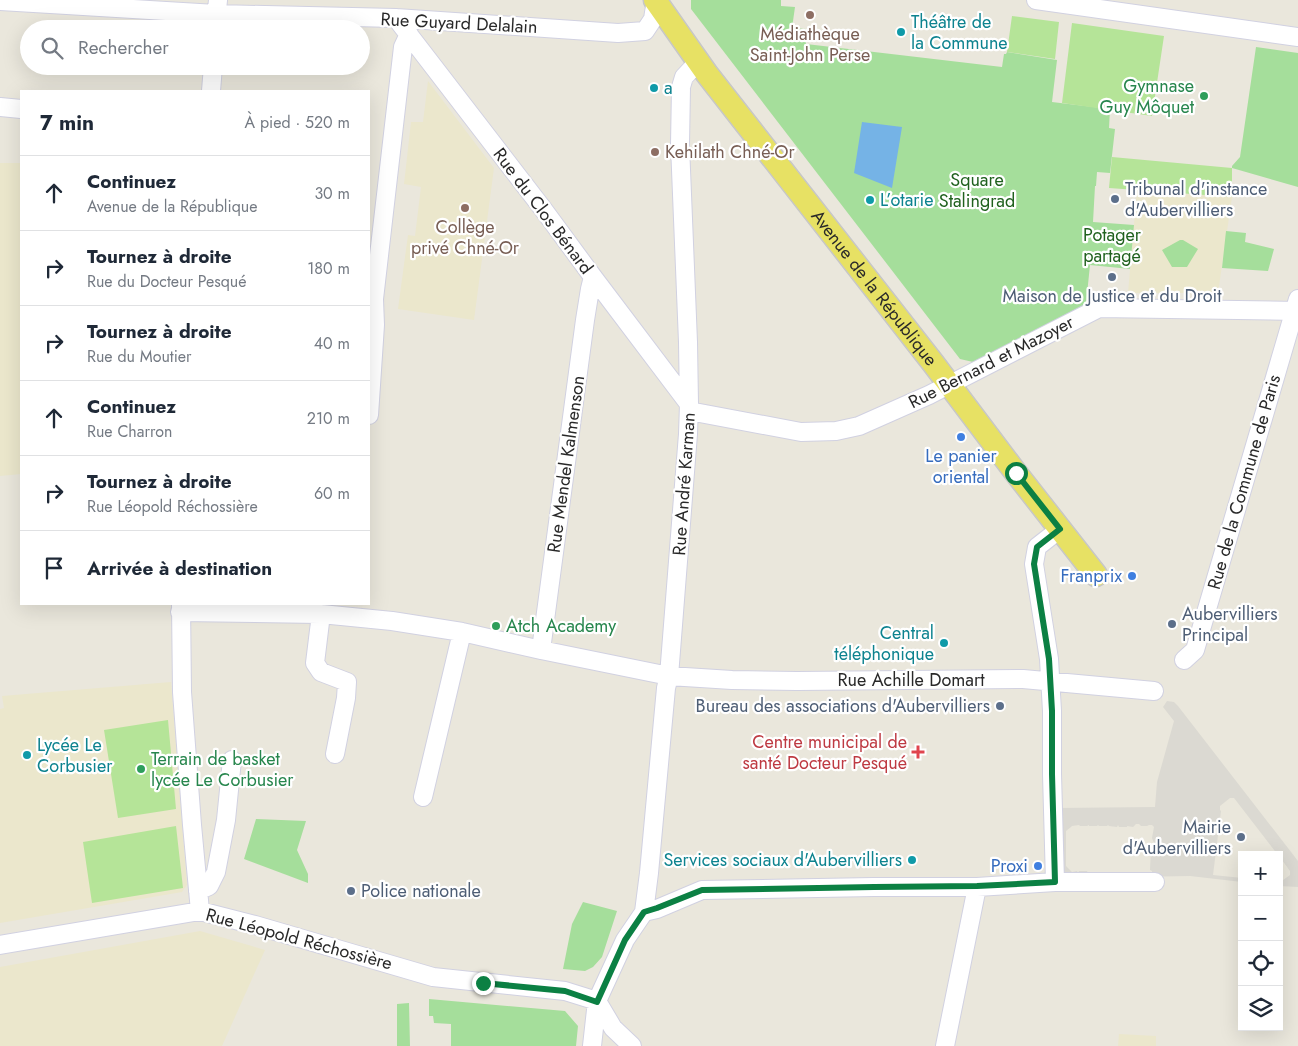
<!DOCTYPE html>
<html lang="fr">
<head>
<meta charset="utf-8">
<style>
  body { margin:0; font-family:Jost,sans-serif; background:#f2f2f3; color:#1f2937 }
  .controls { position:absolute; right:15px; bottom:15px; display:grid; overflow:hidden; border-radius:0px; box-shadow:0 5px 20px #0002 }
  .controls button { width:45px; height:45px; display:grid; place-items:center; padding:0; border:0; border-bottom:1px solid #e0e1e3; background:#fff; color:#1f2937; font:25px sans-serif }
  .stop { position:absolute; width:15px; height:15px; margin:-11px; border:4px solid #0b8043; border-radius:50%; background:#fff }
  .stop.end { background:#0b8043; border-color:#fff; box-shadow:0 1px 5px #0008 }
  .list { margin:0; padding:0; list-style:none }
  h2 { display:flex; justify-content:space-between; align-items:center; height:65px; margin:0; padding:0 20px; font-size:21px }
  h2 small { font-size:16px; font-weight:400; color:#747a83 }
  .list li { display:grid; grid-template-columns:32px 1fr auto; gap:15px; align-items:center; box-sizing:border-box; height:75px; padding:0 20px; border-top:1px solid #e0e1e3 }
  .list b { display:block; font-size:19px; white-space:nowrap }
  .list p { margin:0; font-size:16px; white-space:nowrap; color:#747a83 }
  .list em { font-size:16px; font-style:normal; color:#747a83 }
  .icon { flex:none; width:28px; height:28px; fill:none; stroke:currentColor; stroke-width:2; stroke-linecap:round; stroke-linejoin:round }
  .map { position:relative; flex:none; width:1298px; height:1046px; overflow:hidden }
  .search { position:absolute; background:#fff; box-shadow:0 5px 20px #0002; left:20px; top:20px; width:350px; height:55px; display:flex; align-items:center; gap:12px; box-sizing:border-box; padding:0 18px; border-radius:28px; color:#747a83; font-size:19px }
  .panel { position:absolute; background:#fff; box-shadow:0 5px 20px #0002; left:20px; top:90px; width:350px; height:515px; border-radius:0px }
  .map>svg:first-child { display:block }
  .education { fill:#ebe7cc }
  .green { fill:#a5de9b }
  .pitch { fill:#b5e498 }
  .plaza { fill:#dbd9d2; fill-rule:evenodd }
  .water { fill:#75b3e6 }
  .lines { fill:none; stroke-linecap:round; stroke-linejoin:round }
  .minor-casing { stroke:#d1d1e1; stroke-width:20 }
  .major-casing { stroke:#c7c7c7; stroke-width:25 }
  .minor { stroke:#fff; stroke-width:18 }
  .major { stroke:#e7e164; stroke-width:22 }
  .route { stroke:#0b8043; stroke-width:6 }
  .education-dot { fill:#8d6e63; stroke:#fff; stroke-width:2 }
  .culture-dot { fill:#0f9aa8; stroke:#fff; stroke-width:2 }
  .leisure-dot { fill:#2e9e5b; stroke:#fff; stroke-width:2 }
  .service-dot { fill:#5c6f8a; stroke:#fff; stroke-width:2 }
  .shop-dot { fill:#3f7fe0; stroke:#fff; stroke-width:2 }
  .health-dot { fill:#e0444e; stroke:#fff; stroke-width:2 }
  .labels { text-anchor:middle; stroke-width:4.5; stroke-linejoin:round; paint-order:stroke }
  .culture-label { font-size:18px; fill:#0d838f; stroke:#fff; text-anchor:start }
  .street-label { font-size:18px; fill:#292929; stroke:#fff }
  .education-label { font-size:18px; fill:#785e54; stroke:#fff }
  .leisure-label { font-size:18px; fill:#27864d; stroke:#fff; text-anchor:start }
  .park-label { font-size:18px; fill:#20611e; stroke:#fff }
  .service-label { font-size:18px; fill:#4e5e75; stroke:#fff; text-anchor:start }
  .shop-label { font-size:18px; fill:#366cbe; stroke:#fff; text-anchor:end }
  .health-label { font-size:18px; fill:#be3a42; stroke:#fff; text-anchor:end }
</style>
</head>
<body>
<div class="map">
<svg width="1298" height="1046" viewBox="0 0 1298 1046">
  <rect width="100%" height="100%" fill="#eae7dc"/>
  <path class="education" d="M 428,81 L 494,168 L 474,320 L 398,309 L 408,235 L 415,236 L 421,187 L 404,184 L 411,122 L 423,122 Z
    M 0,163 L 21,163 L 21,474 L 0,476 Z
    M 1137,190 L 1232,197 L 1218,293 L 1128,293 Z
    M 171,682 L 187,885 L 182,892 L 0,923 L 0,709 L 4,708 L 2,696 Z
    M 200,931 L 265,950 L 222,1046 L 0,1046 L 0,967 Z
    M 1119,1034 L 1156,1036 L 1156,1046 L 1118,1046 Z"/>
  <path class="green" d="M 691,0 L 781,0 L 781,6 L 795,7 L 792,28 L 806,29 L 806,44 L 1002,67 L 1004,54 L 1006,54 L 1007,52 L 1057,60 L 1052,102 L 1110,109 L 1109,128 L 1115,129 L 1110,173 L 1097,172 L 1096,186 L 1095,186 L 1093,222 L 1134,225 L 1130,269 L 1090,265 L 1086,304 L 973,362 L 960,359 L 691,9 Z
    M 1256,47 L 1298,53 L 1298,187 L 1232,168 L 1232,166 L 1240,157 Z
    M 1226,231 L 1246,233 L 1245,242 L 1274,249 L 1268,271 L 1222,268 Z
    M 1180,240 L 1183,240 L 1198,249 L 1187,267 L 1172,267 L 1162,250 Z
    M 256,819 L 306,821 L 297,850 L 308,874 L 308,883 L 244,859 Z
    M 583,902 L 617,911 L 602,957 L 593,967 L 585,971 L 563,969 L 572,924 Z
    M 429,999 L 565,1011 L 578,1026 L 576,1046 L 451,1046 L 451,1024 L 434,1023 L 433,1016 L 429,1016 Z
    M 409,1003 L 410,1046 L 397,1046 L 397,1004 Z"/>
  <path class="pitch" d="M 1012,16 L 1059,22 L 1055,59 L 1007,52 Z
    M 1072,23 L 1164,36 L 1152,116 L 1062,103 Z
    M 1112,157 L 1232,168 L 1232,197 L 1109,188 Z
    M 168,720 L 176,809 L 118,818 L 104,730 Z
    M 176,826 L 183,888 L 92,903 L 83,842 Z"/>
  <path class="plaza" d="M 1167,701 L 1174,702 L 1178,706 L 1298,861 L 1298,887 L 1279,886 L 1279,883 L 1290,875 L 1290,871 L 1279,856 L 1279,855 L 1278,855 L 1234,798 L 1230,798 L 1220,806 L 1220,810 L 1221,811 L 1213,875 L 1242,878 L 1242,882 L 1190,876 L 1076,878 L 1060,873 L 1057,808 L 1155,807 L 1157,782 L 1174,721 L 1163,707 ZM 1136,824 L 1139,824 L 1141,826 L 1147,826 L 1149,825 L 1152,825 L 1154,827 L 1152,838 L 1154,843 L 1151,846 L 1150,870 L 1152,871 L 1152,872 L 1150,874 L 1149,874 L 1149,872 L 1138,872 L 1137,874 L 1136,872 L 1128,872 L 1128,873 L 1126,872 L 1118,872 L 1117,873 L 1116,872 L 1108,872 L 1108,873 L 1107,872 L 1098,872 L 1098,873 L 1097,872 L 1089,872 L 1088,873 L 1087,871 L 1079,871 L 1078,873 L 1077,871 L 1072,872 L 1066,866 L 1066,831 L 1071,827 L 1072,826 L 1079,825 L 1080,826 L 1087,826 L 1089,825 L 1089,826 L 1097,826 L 1098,825 L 1099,826 L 1107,826 L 1108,825 L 1109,826 L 1117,827 L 1118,825 L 1119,827 L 1127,827 L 1127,826 L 1133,827 Z"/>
  <path class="water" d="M 862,122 L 902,127 L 892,188 L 854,173 Z"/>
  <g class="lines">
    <g class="minor-casing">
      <path id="minor" d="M 1036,0 L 1298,37
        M 0,1 L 216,14 L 396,18 L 618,33 L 645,31 L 653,19 L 656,0
        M 396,18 L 543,209 L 593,277 L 689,404
        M 215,29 L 218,0
        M 211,91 L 213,66
        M 0,107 L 21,109
        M 689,411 L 801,432 L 836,431 L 859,426 L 929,395 L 1099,308 L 1298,311
        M 369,415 L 375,325 L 374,299 L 403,47 L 409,34
        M 181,604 L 182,692 L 192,825 L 200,911
        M 180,612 L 321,614 L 392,621 L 462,632 L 541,650 L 669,676 L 732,680 L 797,681 L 1023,679 L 1154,691
        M 321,614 L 315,663 L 321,672 L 347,682 L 346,698 L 335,754
        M 541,650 L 585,320 L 590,289 L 593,277
        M 1184,660 L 1195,650 L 1298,299
        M 423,797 L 462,632
        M 1055,882 L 1052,774 L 1052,711 L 1049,659 L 1034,564 L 1037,547 L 1060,529
        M 198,891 L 209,886 L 216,872 L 226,820 L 232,760
        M 644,912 L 649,873 L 666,688 L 669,676 L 688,434 L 689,404 L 688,342 L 680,145 L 681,87 L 684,77 L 699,61
        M 0,945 L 200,911 L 255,925 L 433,977 L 565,991 L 597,1001
        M 597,1001 L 613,1028 L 632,1046
        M 592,1046 L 597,1001 L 625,940 L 644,912 L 657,909 L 702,890 L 874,887 L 977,887 L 1055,882 L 1155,882
        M 945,1046 L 977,887"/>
    </g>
    <g class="major-casing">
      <g id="major">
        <path id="s1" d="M 655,0 L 707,74 L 933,363 L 1016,473 L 1096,575"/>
      </g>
    </g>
    <use href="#minor" class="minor"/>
    <use href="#major" class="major"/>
  </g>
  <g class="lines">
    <path class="route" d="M 483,983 L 565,991 L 597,1002 L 625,940 L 644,912 L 657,908 L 702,890 L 874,887 L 977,886 L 1055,882 L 1052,774 L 1052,711 L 1049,659 L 1034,564 L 1037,547 L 1060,529 L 1016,473"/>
  </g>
  <g class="education-dot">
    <circle cx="810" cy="15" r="5"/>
    <circle cx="655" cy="152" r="5"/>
    <circle cx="465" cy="208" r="5"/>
  </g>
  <g class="culture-dot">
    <circle cx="901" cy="32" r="5"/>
    <circle cx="654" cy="88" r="5"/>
    <circle cx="870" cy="200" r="5"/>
    <circle cx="944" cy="643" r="5"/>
    <circle cx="27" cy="755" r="5"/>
    <circle cx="912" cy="860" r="5"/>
  </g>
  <g class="leisure-dot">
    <circle cx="1204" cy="96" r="5"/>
    <circle cx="496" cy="626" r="5"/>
    <circle cx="141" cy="769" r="5"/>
  </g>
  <g class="service-dot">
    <circle cx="1115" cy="199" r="5"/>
    <circle cx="1112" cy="277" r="5"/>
    <circle cx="1172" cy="624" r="5"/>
    <circle cx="1000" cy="706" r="5"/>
    <circle cx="1241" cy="837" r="5"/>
    <circle cx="351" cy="891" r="5"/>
  </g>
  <g class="shop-dot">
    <circle cx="961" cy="437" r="5"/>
    <circle cx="1132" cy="576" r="5"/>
    <circle cx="1038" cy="866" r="5"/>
  </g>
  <path class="health-dot" d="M915.5 744.5h5v5h5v5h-5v5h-5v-5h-5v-5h5z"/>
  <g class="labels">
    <g class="culture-label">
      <text x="911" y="28">Théâtre de<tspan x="911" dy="21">la Commune</tspan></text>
      <text x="664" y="94">a</text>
      <text x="880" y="206">L’otarie</text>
      <text x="934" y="639" text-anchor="end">Central<tspan x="934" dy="21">téléphonique</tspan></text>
      <text x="37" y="751">Lycée Le<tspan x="37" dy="21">Corbusier</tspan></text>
      <text x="902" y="866" text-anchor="end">Services sociaux d'Aubervilliers</text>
    </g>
    <g class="street-label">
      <text transform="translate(459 23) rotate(3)" y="6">Rue Guyard Delalain</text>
      <text transform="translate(543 211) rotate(53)" y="6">Rue du Clos Bénard</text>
      <text dy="6" stroke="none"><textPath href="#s1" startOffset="362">Avenue de la République</textPath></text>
      <text transform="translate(991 362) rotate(-27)" y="6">Rue Bernard et Mazoyer</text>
      <text transform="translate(566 464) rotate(-82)" y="6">Rue Mendel Kalmenson</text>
      <text transform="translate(1244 482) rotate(-74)" y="6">Rue de la Commune de Paris</text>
      <text transform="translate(684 484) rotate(-86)" y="6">Rue André Karman</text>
      <text x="911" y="686">Rue Achille Domart</text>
      <text transform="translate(299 939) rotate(15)" y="6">Rue Léopold Réchossière</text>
    </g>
    <g class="education-label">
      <text x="810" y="40">Médiathèque<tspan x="810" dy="21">Saint-John Perse</tspan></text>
      <text x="665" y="158" text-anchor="start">Kehilath Chné-Or</text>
      <text x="465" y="233">Collège<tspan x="465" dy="21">privé Chné-Or</tspan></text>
    </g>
    <g class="leisure-label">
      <text x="1194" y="92" text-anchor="end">Gymnase<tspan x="1194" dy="21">Guy Môquet</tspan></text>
      <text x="506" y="632">Atch Academy</text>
      <text x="151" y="765">Terrain de basket<tspan x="151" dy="21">lycée Le Corbusier</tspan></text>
    </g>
    <g class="park-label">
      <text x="977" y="186">Square<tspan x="977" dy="21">Stalingrad</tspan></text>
      <text x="1112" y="241">Potager<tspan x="1112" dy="21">partagé</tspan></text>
    </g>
    <g class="service-label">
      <text x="1125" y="195">Tribunal d'instance<tspan x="1125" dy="21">d'Aubervilliers</tspan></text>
      <text x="1112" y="302" text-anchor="middle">Maison de Justice et du Droit</text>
      <text x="1182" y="620">Aubervilliers<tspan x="1182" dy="21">Principal</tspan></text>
      <text x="990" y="712" text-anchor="end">Bureau des associations d'Aubervilliers</text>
      <text x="1231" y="833" text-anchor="end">Mairie<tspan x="1231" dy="21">d'Aubervilliers</tspan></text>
      <text x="361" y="897">Police nationale</text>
    </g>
    <g class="shop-label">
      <text x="961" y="462" text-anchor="middle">Le panier<tspan x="961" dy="21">oriental</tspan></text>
      <text x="1122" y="582">Franprix</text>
      <text x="1028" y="872">Proxi</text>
    </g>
    <g class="health-label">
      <text x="907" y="748">Centre municipal de<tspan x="907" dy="21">santé Docteur Pesqué</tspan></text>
    </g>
  </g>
</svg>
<div class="controls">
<button>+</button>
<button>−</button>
<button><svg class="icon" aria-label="locate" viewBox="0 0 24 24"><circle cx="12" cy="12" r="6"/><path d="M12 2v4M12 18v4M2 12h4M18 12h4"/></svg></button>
<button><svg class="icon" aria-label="layers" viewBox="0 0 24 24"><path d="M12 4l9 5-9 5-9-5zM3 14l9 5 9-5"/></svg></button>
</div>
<div class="stop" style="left:1016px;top:473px"></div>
<div class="stop end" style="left:483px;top:983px"></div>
<div class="search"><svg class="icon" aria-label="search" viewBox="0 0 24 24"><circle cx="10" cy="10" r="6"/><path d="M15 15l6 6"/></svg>Rechercher</div>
<section class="panel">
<h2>7 min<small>À pied · 520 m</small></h2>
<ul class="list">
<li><svg class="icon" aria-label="ahead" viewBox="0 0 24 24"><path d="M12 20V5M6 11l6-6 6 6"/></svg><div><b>Continuez</b><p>Avenue de la République</p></div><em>30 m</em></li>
<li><svg class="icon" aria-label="right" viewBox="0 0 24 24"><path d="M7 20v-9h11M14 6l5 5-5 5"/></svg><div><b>Tournez à droite</b><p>Rue du Docteur Pesqué</p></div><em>180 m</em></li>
<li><svg class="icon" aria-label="right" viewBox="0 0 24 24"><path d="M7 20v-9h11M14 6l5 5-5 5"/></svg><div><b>Tournez à droite</b><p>Rue du Moutier</p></div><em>40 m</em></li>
<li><svg class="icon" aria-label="ahead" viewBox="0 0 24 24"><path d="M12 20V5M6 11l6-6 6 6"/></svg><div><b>Continuez</b><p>Rue Charron</p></div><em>210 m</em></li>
<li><svg class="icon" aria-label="right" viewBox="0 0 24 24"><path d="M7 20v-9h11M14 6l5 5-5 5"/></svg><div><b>Tournez à droite</b><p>Rue Léopold Réchossière</p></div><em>60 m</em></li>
<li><svg class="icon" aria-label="arrive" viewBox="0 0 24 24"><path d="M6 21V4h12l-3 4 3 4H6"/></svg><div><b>Arrivée à destination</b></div></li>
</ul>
</section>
</div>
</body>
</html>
